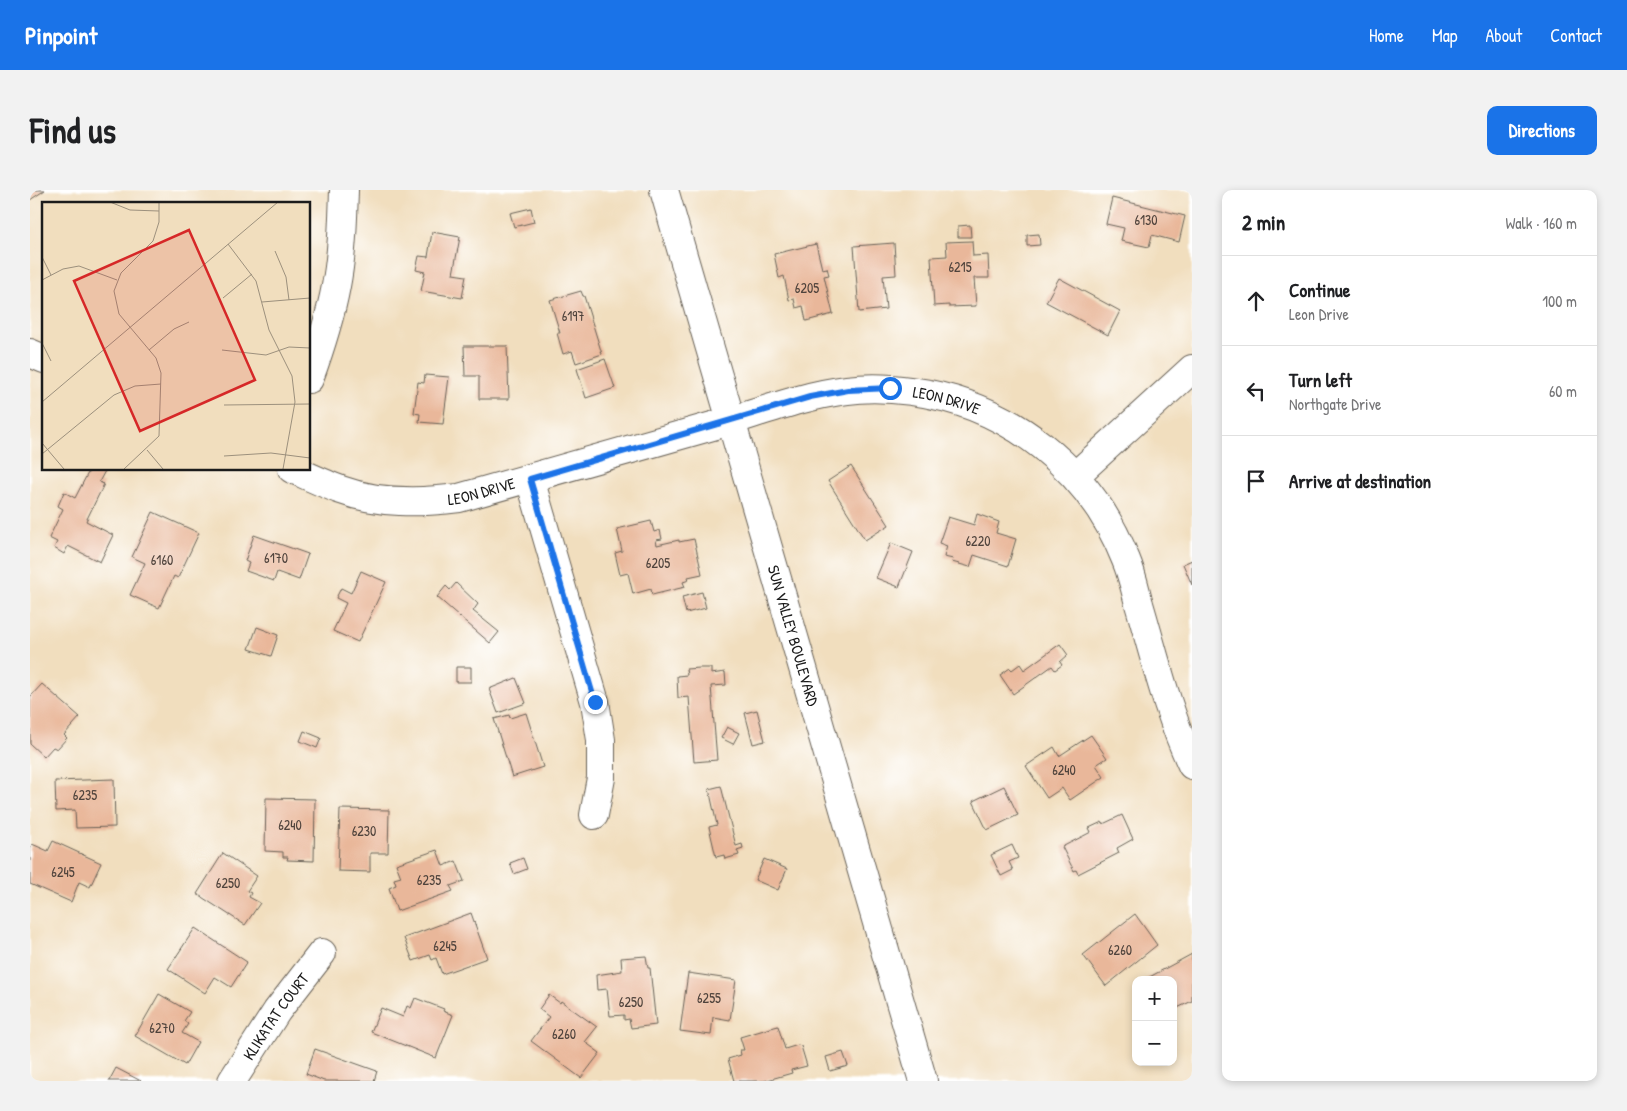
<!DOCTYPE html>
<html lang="en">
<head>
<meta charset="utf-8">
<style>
  body { margin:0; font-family:"Patrick Hand",sans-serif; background:#f2f2f2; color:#202124 }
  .controls { position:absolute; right:15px; bottom:15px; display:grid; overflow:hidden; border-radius:10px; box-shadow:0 2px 8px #0003 }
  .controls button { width:45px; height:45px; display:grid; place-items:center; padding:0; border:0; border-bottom:1px solid #e0e0e0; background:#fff; color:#202124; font:25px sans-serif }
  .stop { position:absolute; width:15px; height:15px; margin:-11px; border:4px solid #1a73e8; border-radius:50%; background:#fff }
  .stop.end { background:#1a73e8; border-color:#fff; box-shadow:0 1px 5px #0008 }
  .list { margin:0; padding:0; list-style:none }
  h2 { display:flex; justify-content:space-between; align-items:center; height:65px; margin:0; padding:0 20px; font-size:21px }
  h2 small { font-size:16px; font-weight:400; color:#757577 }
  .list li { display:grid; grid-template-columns:32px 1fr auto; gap:15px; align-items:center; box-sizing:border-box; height:90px; padding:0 20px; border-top:1px solid #e0e0e0 }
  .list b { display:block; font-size:19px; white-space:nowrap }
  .list p { margin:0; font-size:16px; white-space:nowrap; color:#757577 }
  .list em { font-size:16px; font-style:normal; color:#757577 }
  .icon { flex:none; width:28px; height:28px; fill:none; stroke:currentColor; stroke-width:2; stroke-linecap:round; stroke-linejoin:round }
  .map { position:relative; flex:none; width:1162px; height:891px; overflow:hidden; border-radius:10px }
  header { display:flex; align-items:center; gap:30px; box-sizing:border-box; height:70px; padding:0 25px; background:#1a73e8; color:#fff }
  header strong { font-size:24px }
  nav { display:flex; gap:28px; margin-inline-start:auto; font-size:18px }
  .intro { display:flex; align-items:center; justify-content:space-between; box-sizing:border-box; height:120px; padding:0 30px }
  h1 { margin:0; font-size:35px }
  .button { padding:12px 22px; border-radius:10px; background:#1a73e8; color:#fff; font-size:18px; font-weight:700 }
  main { display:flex; gap:30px; padding:0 30px }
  aside { flex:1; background:#fff; border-radius:10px; box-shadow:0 2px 8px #0003 }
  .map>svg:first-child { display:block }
  .building { fill:#e9b79a }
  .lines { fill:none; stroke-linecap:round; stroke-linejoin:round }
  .minor-casing { stroke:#676055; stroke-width:30 }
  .tertiary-casing { stroke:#676055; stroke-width:30 }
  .primary-casing { stroke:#676055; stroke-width:30 }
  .minor { stroke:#fff; stroke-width:28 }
  .tertiary { stroke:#fff; stroke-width:28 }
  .primary { stroke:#fff; stroke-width:28 }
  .route { stroke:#1a73e8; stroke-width:6 }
  .labels { text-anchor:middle; stroke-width:4.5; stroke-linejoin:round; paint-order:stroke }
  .number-label { font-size:14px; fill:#4f433c }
  .street-label { font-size:16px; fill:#1c1c1c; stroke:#fff }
  .inset-road { fill:none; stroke:#9c907d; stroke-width:1 }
  .view { fill:#d62828; fill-opacity:0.15; stroke:#d62828; stroke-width:2.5 }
  .inset-edge { fill:none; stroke:#1c1c1c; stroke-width:2.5 }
</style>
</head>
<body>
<header>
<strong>Pinpoint</strong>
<nav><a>Home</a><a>Map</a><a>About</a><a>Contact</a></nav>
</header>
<div class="intro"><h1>Find us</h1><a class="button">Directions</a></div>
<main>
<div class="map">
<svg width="1162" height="891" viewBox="0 0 1162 891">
  <rect width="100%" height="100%" fill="#fff"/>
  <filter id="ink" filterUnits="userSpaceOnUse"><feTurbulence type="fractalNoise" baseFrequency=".02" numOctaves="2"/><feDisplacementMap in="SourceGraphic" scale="10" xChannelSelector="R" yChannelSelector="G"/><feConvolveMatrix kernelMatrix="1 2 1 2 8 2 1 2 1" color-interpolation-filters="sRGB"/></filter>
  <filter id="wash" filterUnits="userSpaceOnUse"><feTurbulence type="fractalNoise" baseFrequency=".0096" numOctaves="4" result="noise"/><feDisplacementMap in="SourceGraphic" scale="20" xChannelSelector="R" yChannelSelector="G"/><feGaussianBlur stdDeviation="1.12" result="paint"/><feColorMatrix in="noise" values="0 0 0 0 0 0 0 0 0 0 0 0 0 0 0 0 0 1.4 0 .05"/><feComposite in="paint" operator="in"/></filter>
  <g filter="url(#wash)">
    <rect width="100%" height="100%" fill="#f1debe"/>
    <g id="blocks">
      <path class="building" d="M 0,0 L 15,0 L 0,10 Z
        M 1082,8 L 1155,26 L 1149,52 L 1122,45 L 1119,57 L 1091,51 L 1094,38 L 1076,34 Z
        M 501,18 L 504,32 L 484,37 L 480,23 Z
        M 940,35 L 941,47 L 928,47 L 928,36 Z
        M 402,42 L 430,47 L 423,84 L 436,86 L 432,108 L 391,101 L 395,82 L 386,80 L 389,66 L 398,67 Z
        M 1009,44 L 1010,55 L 997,56 L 997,45 Z
        M 942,51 L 943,66 L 958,65 L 959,88 L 944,88 L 946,116 L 919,117 L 919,115 L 904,116 L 901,67 L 917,66 L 916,52 Z
        M 864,53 L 866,85 L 853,86 L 856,119 L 829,122 L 824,56 Z
        M 786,54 L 792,79 L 797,78 L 799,85 L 794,86 L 803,124 L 776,131 L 773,116 L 766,118 L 764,109 L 759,110 L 754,86 L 749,88 L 744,64 Z
        M 1029,88 L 1090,121 L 1078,145 L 1016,112 Z
        M 551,101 L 553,106 L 554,106 L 572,164 L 546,173 L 542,161 L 533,164 L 527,143 L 530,143 L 520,110 Z
        M 434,156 L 477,156 L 479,209 L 449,209 L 449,186 L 435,186 Z
        M 575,169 L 585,198 L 556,208 L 547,179 Z
        M 395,185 L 419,187 L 413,234 L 389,232 L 390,224 L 384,223 L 388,192 L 394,193 Z
        M 821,276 L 859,335 L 835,350 L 798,291 Z
        M 60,279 L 76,279 L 69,292 L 74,294 L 56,331 L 83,345 L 70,372 L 38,356 L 34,364 L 24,358 L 27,352 L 19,348 L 33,319 L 28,316 L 34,302 L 45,308 Z
        M 123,322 L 169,343 L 148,388 L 144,386 L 129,418 L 100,405 L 115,373 L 102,367 Z
        M 947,324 L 969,332 L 966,343 L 986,349 L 978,376 L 944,365 L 940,377 L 922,372 L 923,369 L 914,367 L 917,356 L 909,353 L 918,327 L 944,335 Z
        M 621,331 L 624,342 L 630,340 L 632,349 L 626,350 L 627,355 L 649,350 L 649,352 L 664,349 L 672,384 L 658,387 L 659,390 L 653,392 L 655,397 L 622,405 L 621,399 L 603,404 L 598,383 L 590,385 L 585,363 L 592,361 L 587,339 Z
        M 224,345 L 278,364 L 269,390 L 247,382 L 244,391 L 216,381 L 219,373 L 215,371 Z
        M 861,353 L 883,362 L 869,397 L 846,388 Z
        M 1162,370 L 1162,395 L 1153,374 Z
        M 331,381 L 356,392 L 328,452 L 303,441 L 316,413 L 306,408 L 311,398 L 321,403 Z
        M 426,393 L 448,414 L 443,421 L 469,442 L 460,453 L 407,407 L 416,396 L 420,400 Z
        M 672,402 L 676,418 L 656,423 L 652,407 Z
        M 227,437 L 248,445 L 241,466 L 219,459 Z
        M 1030,454 L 1038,465 L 1030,472 L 1032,475 L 1025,480 L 1022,476 L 983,504 L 970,485 L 980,478 L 982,480 L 990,474 L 994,480 Z
        M 426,477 L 441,477 L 441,492 L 426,492 Z
        M 670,478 L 681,478 L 681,484 L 695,482 L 696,495 L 681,496 L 687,570 L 664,572 L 659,507 L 648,508 L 647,486 L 657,485 L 656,479 Z
        M 486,488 L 496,513 L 468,523 L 459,499 Z
        M 12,494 L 50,527 L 34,545 L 37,548 L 27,559 L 23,557 L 14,567 L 0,554 L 0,507 Z
        M 727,520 L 735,551 L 723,554 L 715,523 Z
        M 496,523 L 513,577 L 482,587 L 464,529 L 479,525 L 480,528 Z
        M 697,537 L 709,543 L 703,554 L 691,548 Z
        M 274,541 L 291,548 L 287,558 L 270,551 Z
        M 1061,545 L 1077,568 L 1066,575 L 1074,587 L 1040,610 L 1032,598 L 1017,608 L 996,576 L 1024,557 L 1029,566 Z
        M 84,589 L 85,637 L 46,638 L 45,620 L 26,621 L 25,591 Z
        M 691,596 L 706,656 L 712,654 L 713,658 L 707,660 L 709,665 L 695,669 L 694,665 L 686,667 L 679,637 L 687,635 L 679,599 Z
        M 974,596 L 988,625 L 957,640 L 943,611 Z
        M 236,608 L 285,609 L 284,671 L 257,670 L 258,667 L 253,667 L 253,662 L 235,661 Z
        M 310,619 L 359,620 L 358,663 L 340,663 L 340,682 L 308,681 Z
        M 1092,625 L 1103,649 L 1087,658 L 1089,663 L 1048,684 L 1046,680 L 1044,681 L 1032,657 L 1061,642 L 1059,638 L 1072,632 L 1073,634 Z
        M 23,651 L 71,673 L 60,697 L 49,692 L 41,712 L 0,694 L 0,659 L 2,654 L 18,661 Z
        M 982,655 L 988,668 L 979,672 L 983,680 L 971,686 L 961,665 Z
        M 407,660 L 413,676 L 426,671 L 434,691 L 420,696 L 423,701 L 367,721 L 359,698 L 366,695 L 364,689 L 371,687 L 366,674 Z
        M 193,663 L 227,686 L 217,701 L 221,703 L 219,707 L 230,713 L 215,735 L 167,704 Z
        M 493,668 L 497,679 L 484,684 L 480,673 Z
        M 734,669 L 757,679 L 748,700 L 725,690 Z
        M 441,723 L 457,768 L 412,784 L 406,768 L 402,770 L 400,765 L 383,771 L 374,748 Z
        M 1105,724 L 1127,755 L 1076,796 L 1053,765 Z
        M 165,738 L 217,772 L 201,797 L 185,787 L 175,803 L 138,779 Z
        M 1162,764 L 1162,811 L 1143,820 L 1143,790 L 1114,790 Z
        M 616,766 L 618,778 L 620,778 L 626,835 L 601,838 L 599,829 L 594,830 L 594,825 L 580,826 L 577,799 L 567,800 L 566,785 L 592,781 L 591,768 Z
        M 658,783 L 706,790 L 700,830 L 683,827 L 681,845 L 650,841 Z
        M 129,804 L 160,822 L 154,831 L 158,834 L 152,843 L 168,852 L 155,875 L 105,846 Z
        M 519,805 L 530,813 L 531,811 L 567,837 L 555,852 L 570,863 L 551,888 L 501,851 L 519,827 L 509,819 Z
        M 385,808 L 414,819 L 413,821 L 423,825 L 406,868 L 341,842 L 351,818 L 373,827 L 377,816 L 381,818 Z
        M 748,836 L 755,859 L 768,855 L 771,856 L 777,876 L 761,880 L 762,883 L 734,891 L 704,891 L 698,869 L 711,865 L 710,860 L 714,860 L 710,847 Z
        M 285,859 L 347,881 L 344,891 L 294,891 L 276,884 Z
        M 813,862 L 818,876 L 800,881 L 796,867 Z
        M 86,878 L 111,891 L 79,891 Z"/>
    </g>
  </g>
  <g filter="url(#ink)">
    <use href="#blocks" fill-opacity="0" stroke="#676055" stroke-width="1"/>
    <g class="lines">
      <g class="minor-casing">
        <g id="minor">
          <path d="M 279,189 C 290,159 300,128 306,96 C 312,65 313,32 314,0"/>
          <path id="s1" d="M 700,231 C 739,219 777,205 817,200 C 838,197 860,198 881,201 C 979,214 1060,278 1096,370 C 1102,384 1105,399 1109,414 C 1125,468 1138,524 1162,575"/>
          <path d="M 1045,286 L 1162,179"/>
          <path d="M 500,289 L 565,512 L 571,550 L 571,588 L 564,625"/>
          <path id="s2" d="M 202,891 L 247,821 L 292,763"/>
        </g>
      </g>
      <g class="tertiary-casing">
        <g id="tertiary">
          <path d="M 0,163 L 14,169"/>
          <path id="s3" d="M 262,279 C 278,286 295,294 311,300 C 349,314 390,313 429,308 L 700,231"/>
        </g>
      </g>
      <g class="primary-casing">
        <g id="primary">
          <path id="s4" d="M 634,0 L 893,891"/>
        </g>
      </g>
      <use href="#minor" class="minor"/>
      <use href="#tertiary" class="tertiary"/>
      <use href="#primary" class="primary"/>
    </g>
  </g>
  <g class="lines" filter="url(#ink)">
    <path class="route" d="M 565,512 L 500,289 L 780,207 L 818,200 L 860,198"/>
  </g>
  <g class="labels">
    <g class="number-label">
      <text x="1116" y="35">6130</text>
      <text x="930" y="82">6215</text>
      <text x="777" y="103">6205</text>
      <text x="543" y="131">6197</text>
      <text x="948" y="356">6220</text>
      <text x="246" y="373">6170</text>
      <text x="132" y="375">6160</text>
      <text x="628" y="378">6205</text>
      <text x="1034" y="585">6240</text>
      <text x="55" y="610">6235</text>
      <text x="260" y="640">6240</text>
      <text x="334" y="646">6230</text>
      <text x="33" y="687">6245</text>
      <text x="399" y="695">6235</text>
      <text x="198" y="698">6250</text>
      <text x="415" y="761">6245</text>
      <text x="1090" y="765">6260</text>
      <text x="679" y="813">6255</text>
      <text x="601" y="817">6250</text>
      <text x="132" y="843">6270</text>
      <text x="534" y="849">6260</text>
    </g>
    <g class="street-label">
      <text dy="6" stroke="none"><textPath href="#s1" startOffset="222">LEON DRIVE</textPath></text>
      <text dy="6" stroke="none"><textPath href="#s3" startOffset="196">LEON DRIVE</textPath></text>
      <text dy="6" stroke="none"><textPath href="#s4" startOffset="464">SUN VALLEY BOULEVARD</textPath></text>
      <text dy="6" stroke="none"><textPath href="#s2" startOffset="78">KLIKATAT COURT</textPath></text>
    </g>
  </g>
  <g transform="translate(12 12)">
    <rect width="268" height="268" fill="#f1debe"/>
    <path class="inset-road" d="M 68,0 L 88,8 L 117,9M 186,42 L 214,79 L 227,128 L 250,174 L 253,200 L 241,267M 233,49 L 244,75 L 247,98M 0,55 L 9,73M 0,78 L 21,67 L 37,64 L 75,78M 181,96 L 210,72M 220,100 L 268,96M 0,141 L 9,159M 107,148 L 132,127 L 147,120M 180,148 L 224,153 L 247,145 L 268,146M 0,200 L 236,0M 182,203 L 268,202M 0,241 L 22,267M 105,248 L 121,267M 0,252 L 72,193 L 93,184 L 119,182M 182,254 L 229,251 L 268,256M 82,267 L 117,234 L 119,171 L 114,156 L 77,112 L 72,89 L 79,71 L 111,39 L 117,20 L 117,0"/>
    <path class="view" d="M 147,28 L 213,178 L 98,229 L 32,79 Z"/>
    <rect width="268" height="268" class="inset-edge"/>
  </g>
</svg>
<div class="controls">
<button>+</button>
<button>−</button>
</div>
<div class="stop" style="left:860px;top:198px"></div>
<div class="stop end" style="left:565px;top:512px"></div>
</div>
<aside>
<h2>2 min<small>Walk · 160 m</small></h2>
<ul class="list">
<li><svg class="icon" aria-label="ahead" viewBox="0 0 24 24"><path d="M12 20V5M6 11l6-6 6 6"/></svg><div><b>Continue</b><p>Leon Drive</p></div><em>100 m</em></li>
<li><svg class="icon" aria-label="left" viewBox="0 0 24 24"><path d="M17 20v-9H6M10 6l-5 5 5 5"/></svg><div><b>Turn left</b><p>Northgate Drive</p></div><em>60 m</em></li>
<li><svg class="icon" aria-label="arrive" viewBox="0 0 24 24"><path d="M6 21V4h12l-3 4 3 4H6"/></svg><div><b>Arrive at destination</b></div></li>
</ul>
</aside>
</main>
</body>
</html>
